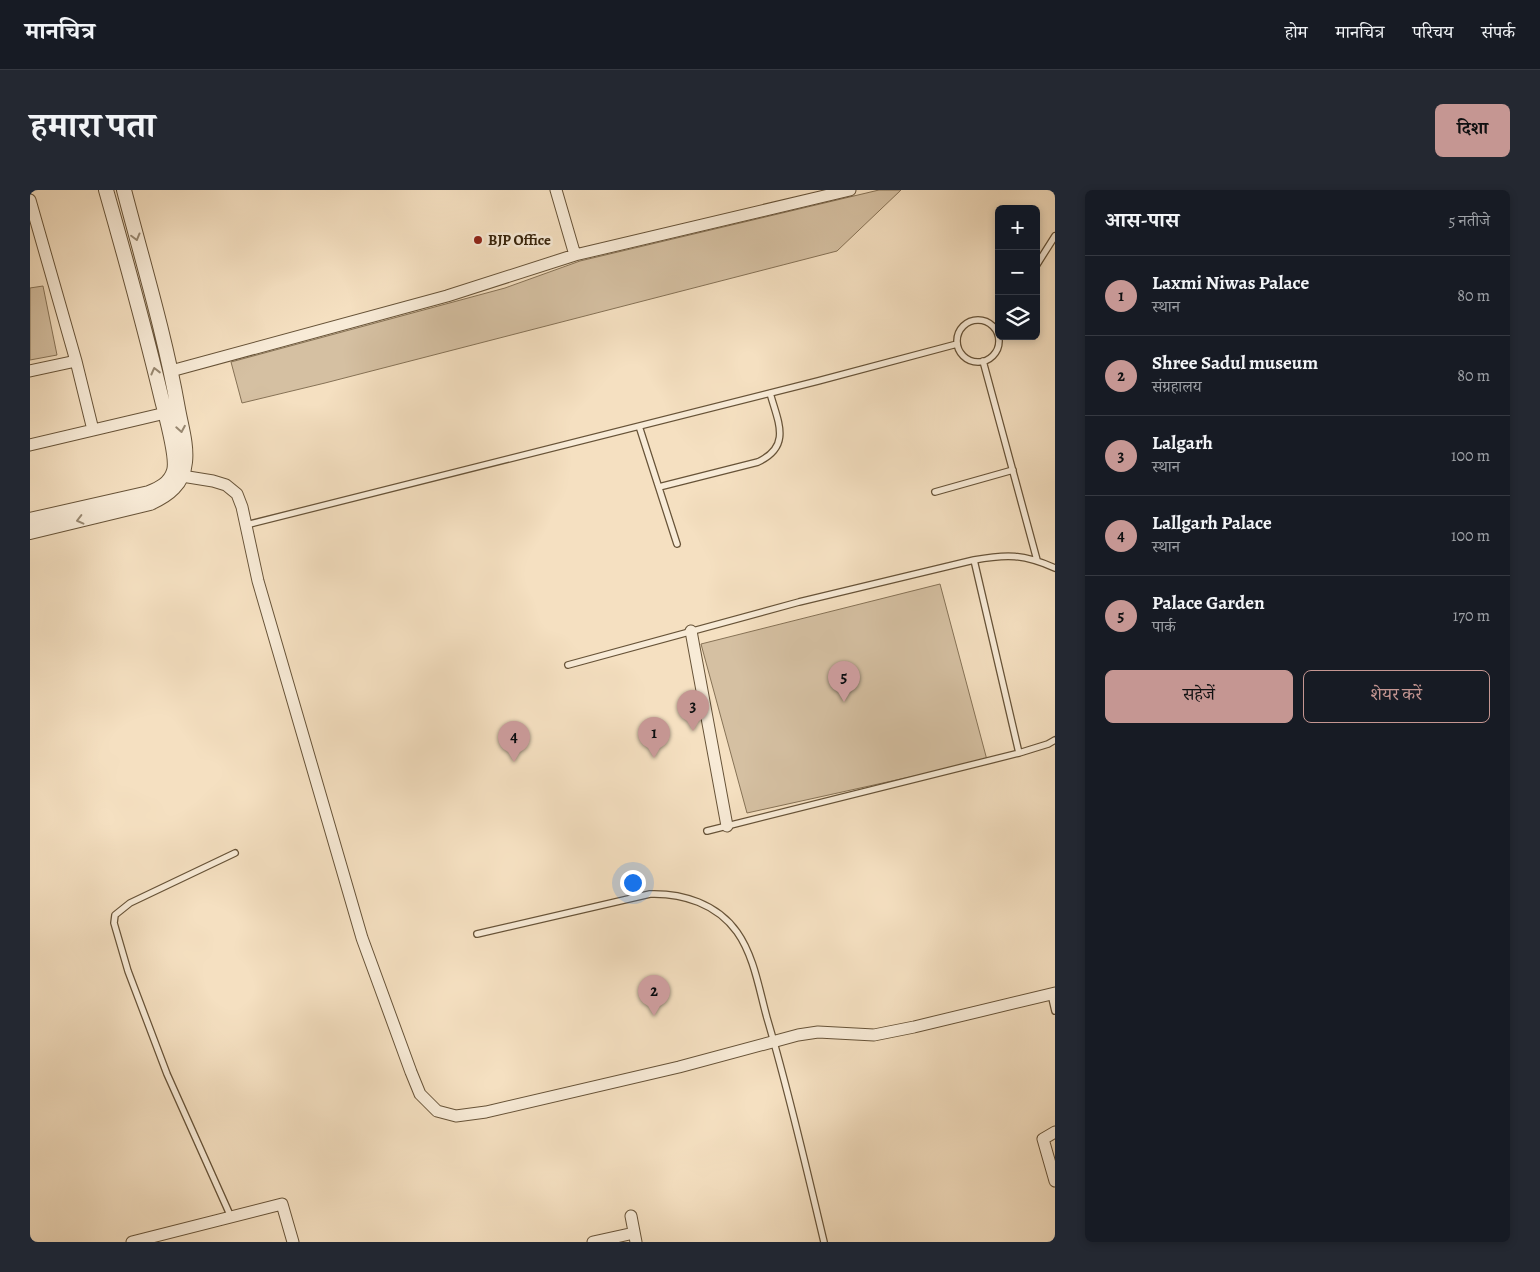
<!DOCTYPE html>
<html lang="hi">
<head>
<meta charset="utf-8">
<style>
  body { margin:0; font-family:Alegreya,"Noto Serif Devanagari",serif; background:#242831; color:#f1f3f6 }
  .controls { position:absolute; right:15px; top:15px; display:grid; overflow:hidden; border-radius:8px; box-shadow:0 2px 8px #0003 }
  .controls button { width:45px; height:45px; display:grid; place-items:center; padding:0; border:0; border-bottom:1px solid #363941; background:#171b24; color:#f1f3f6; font:25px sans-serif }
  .you { position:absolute; left:602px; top:692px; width:18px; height:18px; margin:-12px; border:4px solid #fff; border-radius:50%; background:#1a73e8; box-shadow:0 0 0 8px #1a73e833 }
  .badge { display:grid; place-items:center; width:32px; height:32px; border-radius:50%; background:#c59692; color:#111; font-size:16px; font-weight:700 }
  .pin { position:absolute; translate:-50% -41px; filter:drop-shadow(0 1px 2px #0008) }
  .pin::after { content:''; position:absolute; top:26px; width:18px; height:15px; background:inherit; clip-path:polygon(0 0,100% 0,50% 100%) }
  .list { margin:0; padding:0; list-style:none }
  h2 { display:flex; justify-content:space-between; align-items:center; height:65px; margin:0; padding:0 20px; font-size:21px }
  h2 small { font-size:16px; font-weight:400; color:#9ea1a6 }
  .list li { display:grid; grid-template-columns:32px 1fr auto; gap:15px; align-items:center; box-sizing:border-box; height:80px; padding:0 20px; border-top:1px solid #363941 }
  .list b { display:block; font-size:19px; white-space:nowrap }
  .list p { margin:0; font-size:16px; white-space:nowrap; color:#9ea1a6 }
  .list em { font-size:16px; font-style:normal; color:#9ea1a6 }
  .actions { display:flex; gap:10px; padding:15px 20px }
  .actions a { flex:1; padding:11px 0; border:1px solid #c59692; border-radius:8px; text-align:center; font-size:18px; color:#c59692 }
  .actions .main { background:#c59692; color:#111 }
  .icon { flex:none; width:28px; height:28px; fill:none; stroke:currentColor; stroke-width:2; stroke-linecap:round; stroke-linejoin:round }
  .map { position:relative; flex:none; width:1025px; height:1052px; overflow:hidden; border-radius:8px }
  header { display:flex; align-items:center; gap:30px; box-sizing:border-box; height:70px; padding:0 25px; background:#171b24; border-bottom:1px solid #363941 }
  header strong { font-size:24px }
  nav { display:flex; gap:28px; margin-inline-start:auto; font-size:18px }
  .intro { display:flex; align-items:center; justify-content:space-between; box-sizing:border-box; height:120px; padding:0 30px }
  h1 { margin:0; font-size:35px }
  .button { padding:12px 22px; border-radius:8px; background:#c59692; color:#111; font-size:18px; font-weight:700 }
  main { display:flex; gap:30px; padding:0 30px }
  aside { flex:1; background:#171b24; border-radius:8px; box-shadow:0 2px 8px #0003 }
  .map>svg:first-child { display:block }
  .green { fill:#d5c0a2; stroke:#867256 }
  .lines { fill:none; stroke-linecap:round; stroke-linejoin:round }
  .service-casing { stroke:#675338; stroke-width:8 }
  .minor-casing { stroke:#675338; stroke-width:13 }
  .tertiary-casing { stroke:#675338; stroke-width:16 }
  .service { stroke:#f8ebd7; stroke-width:5.5 }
  .minor { stroke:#f8ebd7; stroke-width:11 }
  .tertiary { stroke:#f8ebd7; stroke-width:14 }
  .oneway { stroke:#988871 }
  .poi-dot { fill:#8f2418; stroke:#f8ebd7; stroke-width:2 }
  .labels { text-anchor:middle; stroke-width:5; stroke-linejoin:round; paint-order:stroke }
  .poi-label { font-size:15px; font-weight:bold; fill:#38240b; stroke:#f8ebd7; text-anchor:start }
</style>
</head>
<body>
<header>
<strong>मानचित्र</strong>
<nav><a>होम</a><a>मानचित्र</a><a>परिचय</a><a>संपर्क</a></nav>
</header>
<div class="intro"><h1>हमारा पता</h1><a class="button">दिशा</a></div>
<main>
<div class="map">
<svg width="1025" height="1052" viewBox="0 0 1025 1052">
  <rect width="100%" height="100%" fill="#f5e0c1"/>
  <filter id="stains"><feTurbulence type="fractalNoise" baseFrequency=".004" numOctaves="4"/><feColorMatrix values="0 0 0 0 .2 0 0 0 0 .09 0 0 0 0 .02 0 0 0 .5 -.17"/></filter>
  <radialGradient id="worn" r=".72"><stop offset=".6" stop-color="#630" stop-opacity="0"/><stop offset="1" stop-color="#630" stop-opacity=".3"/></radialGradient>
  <path class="green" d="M 849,0 L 871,0 L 807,61 L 295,193 L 212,213 L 201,172 L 475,98 L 550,71 Z
    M 13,96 L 27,165 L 0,170 L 0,98 Z
    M 910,394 L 957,570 L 717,623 L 671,454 Z"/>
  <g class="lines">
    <g class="service-casing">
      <path id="service" d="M 1006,76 L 1025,46
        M927 151a21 21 0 1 1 42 0a21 21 0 1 1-42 0Z
        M 953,171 L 1007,370
        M 609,236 L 647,354
        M 629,297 L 728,272 C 762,256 748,232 740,203
        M 905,302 L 983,280
        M 216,335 L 788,191 L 927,154
        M 944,370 L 989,563
        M 538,475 L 769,412 L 944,370 C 977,364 993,364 1025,378
        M 677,641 L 989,563 L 1018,554 L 1025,550
        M 447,744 L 620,704 C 653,703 687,714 707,742 C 724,766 729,799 737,828 C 759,902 776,977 794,1052
        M 1021,804 L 1025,821
        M 201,1027 L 137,884 L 98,781 L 84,733 L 85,725 L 100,713 L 205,663"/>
    </g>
    <g class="minor-casing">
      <path id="minor" d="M 526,0 L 545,65
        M 0,10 L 46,171 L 63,240
        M 0,181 L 46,171
        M 141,181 L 417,106 L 545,65 L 820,0
        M 0,255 L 144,221
        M 152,286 L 183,291 L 196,295 L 207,304 L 212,317 L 228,391 L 332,748 L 381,882 L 390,904 L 407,921 L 426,926 L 456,922 L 649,877 L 768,845 L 788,842 L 844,845 L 884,837 L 1025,803
        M 661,441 L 697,636
        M 1025,942 L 1013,949 L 1025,991
        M 601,1026 L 606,1052
        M 102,1052 L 252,1014 L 263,1052
        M 563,1052 L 604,1043"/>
    </g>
    <g class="tertiary-casing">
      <path id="tertiary" d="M 0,330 L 119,303 C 129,299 140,294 144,281 C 148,268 136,226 132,210 C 115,139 96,70 76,0
        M 0,342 L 120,313 C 138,305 153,294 155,272 C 157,255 151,236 148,219 C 135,145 113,73 94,0"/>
    </g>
    <use href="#service" class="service"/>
    <use href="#minor" class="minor"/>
    <use href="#tertiary" class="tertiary"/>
  </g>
  <defs><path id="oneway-chevron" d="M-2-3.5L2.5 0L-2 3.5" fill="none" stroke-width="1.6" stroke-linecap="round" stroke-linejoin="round" transform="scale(1.25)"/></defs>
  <g class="oneway">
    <use href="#oneway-chevron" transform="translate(106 47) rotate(75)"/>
    <use href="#oneway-chevron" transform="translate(125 181) rotate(-104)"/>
    <use href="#oneway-chevron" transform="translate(151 239) rotate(80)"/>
    <use href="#oneway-chevron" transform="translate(50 330) rotate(166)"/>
  </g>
  <circle class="poi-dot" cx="448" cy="50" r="5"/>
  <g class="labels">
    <g class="poi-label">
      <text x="458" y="55">BJP Office</text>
    </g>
  </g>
  <rect width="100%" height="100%" filter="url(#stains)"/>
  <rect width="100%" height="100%" fill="url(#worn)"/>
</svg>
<div class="controls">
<button>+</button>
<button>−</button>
<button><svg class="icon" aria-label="layers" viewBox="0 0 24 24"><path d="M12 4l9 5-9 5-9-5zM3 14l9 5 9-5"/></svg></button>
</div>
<div class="you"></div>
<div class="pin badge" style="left:624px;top:568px">1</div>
<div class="pin badge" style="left:624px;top:826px">2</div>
<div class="pin badge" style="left:663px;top:541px">3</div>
<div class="pin badge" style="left:484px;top:572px">4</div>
<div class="pin badge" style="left:814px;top:512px">5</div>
</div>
<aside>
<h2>आस-पास<small>5 नतीजे</small></h2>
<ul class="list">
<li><span class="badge">1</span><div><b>Laxmi Niwas Palace</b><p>स्थान</p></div><em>80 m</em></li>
<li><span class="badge">2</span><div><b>Shree Sadul museum</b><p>संग्रहालय</p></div><em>80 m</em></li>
<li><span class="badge">3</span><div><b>Lalgarh</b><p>स्थान</p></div><em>100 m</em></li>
<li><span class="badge">4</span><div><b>Lallgarh Palace</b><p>स्थान</p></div><em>100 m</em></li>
<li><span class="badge">5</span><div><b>Palace Garden</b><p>पार्क</p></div><em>170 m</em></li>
</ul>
<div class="actions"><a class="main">सहेजें</a><a>शेयर करें</a></div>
</aside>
</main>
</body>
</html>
